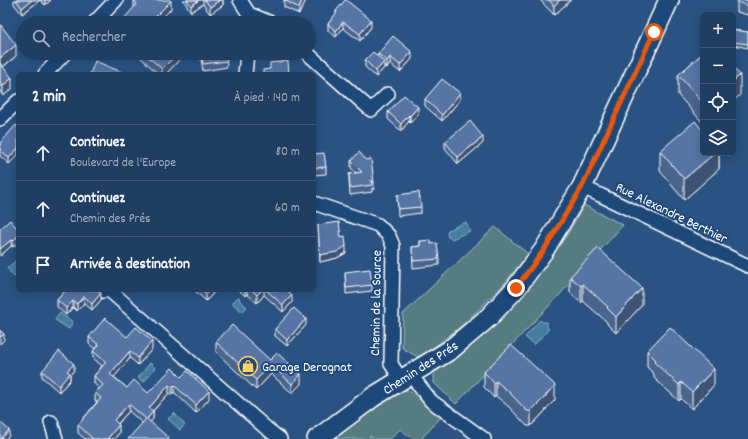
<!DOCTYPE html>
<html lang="fr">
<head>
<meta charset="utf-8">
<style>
  body { margin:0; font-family:Dekko,sans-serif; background:#2d496b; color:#f1f3f6 }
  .controls { position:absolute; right:12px; top:12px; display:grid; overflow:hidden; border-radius:6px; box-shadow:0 2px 10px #0003 }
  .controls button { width:36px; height:36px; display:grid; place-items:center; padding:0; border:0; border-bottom:1px solid #3d5777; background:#203e62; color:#f1f3f6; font:20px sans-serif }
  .stop { position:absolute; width:12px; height:12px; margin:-9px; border:3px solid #ea580c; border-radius:50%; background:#fff }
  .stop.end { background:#ea580c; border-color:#fff; box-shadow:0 1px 4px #0008 }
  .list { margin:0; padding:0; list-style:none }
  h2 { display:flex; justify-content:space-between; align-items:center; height:52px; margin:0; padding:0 16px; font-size:17px }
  h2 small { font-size:13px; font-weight:400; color:#a2aebe }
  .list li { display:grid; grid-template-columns:26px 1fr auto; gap:12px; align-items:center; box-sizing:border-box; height:56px; padding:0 16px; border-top:1px solid #3d5777 }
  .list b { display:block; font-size:15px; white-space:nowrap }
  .list p { margin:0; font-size:13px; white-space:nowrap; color:#a2aebe }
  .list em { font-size:13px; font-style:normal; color:#a2aebe }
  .icon { flex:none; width:22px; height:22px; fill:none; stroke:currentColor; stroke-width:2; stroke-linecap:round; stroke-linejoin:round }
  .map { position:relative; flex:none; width:748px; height:439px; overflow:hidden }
  .search { position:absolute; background:#203e62; box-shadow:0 2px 10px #0003; left:16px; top:16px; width:300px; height:44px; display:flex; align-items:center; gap:10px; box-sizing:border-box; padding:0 14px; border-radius:22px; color:#a2aebe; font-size:15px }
  .panel { position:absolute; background:#203e62; box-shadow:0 2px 10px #0003; left:16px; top:72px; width:300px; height:220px; border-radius:6px }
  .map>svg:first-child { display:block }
  .green { fill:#557b81; stroke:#aabdc0 }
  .water { fill:#457da0; stroke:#8fb1c6 }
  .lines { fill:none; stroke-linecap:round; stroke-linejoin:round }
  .street-casing { stroke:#fff; stroke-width:16 }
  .secondary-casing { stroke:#fff; stroke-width:22 }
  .street { stroke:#1f4a7a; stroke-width:13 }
  .secondary { stroke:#1f4a7a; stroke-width:19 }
  .wall { fill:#4a658e; stroke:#fff }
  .shaded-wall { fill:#3c5274; stroke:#fff }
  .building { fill:#5675a5; stroke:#fff }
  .route { stroke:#ea580c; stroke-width:5 }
  .labels { text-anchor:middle; stroke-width:4; stroke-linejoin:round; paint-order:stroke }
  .street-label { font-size:14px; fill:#fff; stroke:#1f4a7a }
  .poi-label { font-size:14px; fill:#fff; stroke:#1f4a7a; text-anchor:start }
</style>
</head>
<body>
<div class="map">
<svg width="748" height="439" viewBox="0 0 748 439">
  <rect width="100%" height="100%" fill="#2a5383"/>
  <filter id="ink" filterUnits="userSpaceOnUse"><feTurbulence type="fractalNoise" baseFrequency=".025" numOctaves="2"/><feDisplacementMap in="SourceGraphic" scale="8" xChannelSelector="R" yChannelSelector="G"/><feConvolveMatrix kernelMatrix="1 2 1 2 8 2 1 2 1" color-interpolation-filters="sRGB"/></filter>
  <g filter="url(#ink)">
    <path class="green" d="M 584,205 L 623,225 L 564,290 L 456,404 L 434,383 L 434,369 L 490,329 L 544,266 L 567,235 Z
      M 495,227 L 528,254 L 505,283 L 464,324 L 420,358 L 402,348 L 403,314 Z
      M 408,390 L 443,415 L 421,439 L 413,439 L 400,429 L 390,439 L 374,439 L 370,436 L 368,439 L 334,439 L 396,393 Z"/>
    <path class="water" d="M 466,222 L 470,231 L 452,239 L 448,237 L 447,234 L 448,230 Z
      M 18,259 L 18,273 L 14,277 L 7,268 Z
      M 239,297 L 240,301 L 247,307 L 242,312 L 232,303 L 237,298 Z
      M 60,313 L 73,322 L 69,329 L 55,320 Z
      M 540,320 L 542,322 L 547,322 L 547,327 L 549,329 L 534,345 L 525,337 Z
      M 150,363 L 155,368 L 144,382 L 138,378 Z
      M 174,413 L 185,425 L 180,430 L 168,419 Z"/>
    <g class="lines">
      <g class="street-casing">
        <path id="street" d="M 240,0 L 249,14 L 249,23
          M 249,14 L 271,23
          M 94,23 L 116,0
          M 307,53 L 371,110 L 388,94
          M 45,74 L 65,53
          M 245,74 L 247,53
          M 0,119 L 18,101
          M 582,187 L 600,195 L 748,266
          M 314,203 L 378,225 L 389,236 L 393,246 L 391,364 L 401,379
          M 103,291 L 109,290 L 266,428 L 280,439
          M 410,374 L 431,401 L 484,439
          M 51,422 L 56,439"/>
      </g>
      <g class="secondary-casing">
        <path id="secondary" d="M 317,439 L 373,397 L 450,350 L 489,317 L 516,288 L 544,250 L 582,187 L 669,0"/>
      </g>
      <use href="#street" class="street"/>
      <use href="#secondary" class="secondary"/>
    </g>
    <path class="wall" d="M 14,0 L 40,0 L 22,14 L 14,4 Z
      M 40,0 L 51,0 L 45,5 Z
      M 134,0 L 171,9 L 134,8 Z
      M 183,0 L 223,0 L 223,5 L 210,14 L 203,4 L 191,12 Z
      M 284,0 L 306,0 L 299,14 L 284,7 Z
      M 540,0 L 571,0 L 554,15 Z
      M 748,0 L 748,15 L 737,12 L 737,2 Z
      M 336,11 L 371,27 L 360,41 L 343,28 L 336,37 L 328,31 L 328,24 L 336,14 Z
      M 0,24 L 16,56 L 3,67 L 12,89 L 3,96 L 0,92 Z
      M 733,30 L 748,32 L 748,48 L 733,45 Z
      M 137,53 L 180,53 L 180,59 L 166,74 L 158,74 L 137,54 Z
      M 200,53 L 226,53 L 227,67 L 203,71 Z
      M 703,53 L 703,123 L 678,95 L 678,75 Z
      M 378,54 L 412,59 L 400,72 L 390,64 L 387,68 L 384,66 L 384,68 L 376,77 L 365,67 L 365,60 L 378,56 Z
      M 425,99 L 460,100 L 442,121 L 425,106 Z
      M 388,112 L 418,114 L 410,123 L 409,121 L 401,131 L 388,119 Z
      M 18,128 L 9,164 L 0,156 L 0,143 Z
      M 445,142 L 483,143 L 458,164 L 445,148 Z
      M 660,151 L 719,153 L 719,169 L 684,200 L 660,171 Z
      M 314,154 L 326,167 L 326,174 L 314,175 Z
      M 351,161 L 374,183 L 374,190 L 372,188 L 372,192 L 350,195 L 349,180 L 349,174 L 356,173 L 351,168 Z
      M 397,195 L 421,207 L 421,213 L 398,216 Z
      M 318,225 L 341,237 L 346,253 L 337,258 L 320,262 Z
      M 16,227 L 13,247 L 11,246 L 0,256 Z
      M 420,241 L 431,244 L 439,259 L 439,265 L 413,268 L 412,247 L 420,246 Z
      M 345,272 L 372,285 L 372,291 L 346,294 Z
      M 570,277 L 642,305 L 616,333 L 607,324 L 607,322 L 583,301 L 581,303 L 570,293 Z
      M 66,290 L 101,300 L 92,310 L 84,303 L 77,311 L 73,307 L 66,315 L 57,307 L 57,300 Z
      M 195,290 L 216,290 L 206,301 L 195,291 Z
      M 239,290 L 287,290 L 292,302 L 283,312 L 264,295 L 257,303 L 247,294 L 245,296 Z
      M 306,325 L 287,346 L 275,336 L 275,329 Z
      M 89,337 L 127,337 L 152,349 L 138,365 L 130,358 L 114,377 L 127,388 L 148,393 L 181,377 L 209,399 L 196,413 L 174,392 L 172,395 L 169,393 L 153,411 L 153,419 L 150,422 L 142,423 L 129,411 L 118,424 L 119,433 L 114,439 L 85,439 L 78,433 L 78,425 L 97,402 L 95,401 L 95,393 L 99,389 L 94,383 L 94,376 L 102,366 L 93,358 L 93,351 L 95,349 L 89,344 Z
      M 216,342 L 270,360 L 301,384 L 292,393 L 271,374 L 256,390 L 216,352 Z
      M 647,351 L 714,385 L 692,409 L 681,399 L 679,401 L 654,378 L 654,374 L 647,367 Z
      M 74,370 L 70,375 L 70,380 L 59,392 L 42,377 L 42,371 Z
      M 484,372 L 555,400 L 546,409 L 546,410 L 531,426 L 527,426 L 509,407 L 496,396 L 494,398 L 484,387 Z"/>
    <path class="shaded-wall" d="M 32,0 L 40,0 L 22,14 L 22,8 Z
      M 45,0 L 51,0 L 45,5 Z
      M 199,0 L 203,0 L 203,4 L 191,12 L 191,6 Z
      M 220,0 L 223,0 L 223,5 L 210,14 L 210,7 Z
      M 302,0 L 306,0 L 299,14 L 299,8 Z
      M 560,0 L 571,0 L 554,15 L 554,6 Z
      M 171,1 L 171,9 L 157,23 L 149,23 Z
      M 371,20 L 371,27 L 360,41 L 360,34 Z
      M 343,22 L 343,28 L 336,37 L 336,31 Z
      M 16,45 L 16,56 L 0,69 L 0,58 Z
      M 412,52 L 412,59 L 400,72 L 400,65 Z
      M 178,53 L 180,53 L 180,59 L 166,74 L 162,74 L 162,69 Z
      M 390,57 L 390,64 L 387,68 L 387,61 Z
      M 384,62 L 384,68 L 376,77 L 376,71 Z
      M 740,75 L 740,95 L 733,101 L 733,81 Z
      M 12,78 L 12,89 L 3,96 L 3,86 Z
      M 460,93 L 460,100 L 442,121 L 442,115 Z
      M 418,107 L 418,114 L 410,123 L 410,116 Z
      M 409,115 L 409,121 L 401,131 L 401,124 Z
      M 483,137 L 483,143 L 458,164 L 458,157 Z
      M 18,148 L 18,155 L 9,164 L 9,158 Z
      M 715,153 L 719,153 L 719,169 L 684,200 L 684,179 Z
      M 18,236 L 18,243 L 13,247 L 13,241 Z
      M 11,240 L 11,246 L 0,256 L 0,249 Z
      M 346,246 L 346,253 L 337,258 L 320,262 L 320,255 Z
      M 583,284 L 583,301 L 581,303 L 581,286 Z
      M 642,288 L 642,305 L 616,333 L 616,317 Z
      M 209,290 L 216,290 L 206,301 L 206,294 Z
      M 245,290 L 247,290 L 247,294 L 245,296 Z
      M 262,290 L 264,290 L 264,295 L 257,303 L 257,295 Z
      M 101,293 L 101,300 L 92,310 L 92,304 Z
      M 292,295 L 292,302 L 283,312 L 283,305 Z
      M 84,296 L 84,303 L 77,311 L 77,304 Z
      M 73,301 L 73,307 L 66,315 L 66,308 Z
      M 306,319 L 306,325 L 287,346 L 287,340 Z
      M 4,334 L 4,340 L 0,344 L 0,337 Z
      M 152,341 L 152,349 L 138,365 L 138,358 Z
      M 130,351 L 130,358 L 110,382 L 110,374 Z
      M 74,364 L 74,370 L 70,375 L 70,380 L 59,392 L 59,386 L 67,371 Z
      M 271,365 L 271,374 L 256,390 L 256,380 Z
      M 714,369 L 714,385 L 692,409 L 692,392 Z
      M 301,374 L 301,384 L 292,393 L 292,384 Z
      M 496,381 L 496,396 L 494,398 L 494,383 Z
      M 681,382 L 681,399 L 679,401 L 679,385 Z
      M 169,385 L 169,393 L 149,415 L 149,408 Z
      M 174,385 L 174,392 L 172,395 L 172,387 Z
      M 555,385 L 555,400 L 546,409 L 546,410 L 531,426 L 531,411 Z
      M 209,391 L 209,399 L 196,413 L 196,405 Z
      M 129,404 L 129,411 L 114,428 L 114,420 Z
      M 153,411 L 153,419 L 147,426 L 147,419 Z
      M 119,425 L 119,433 L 114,439 L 107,439 Z
      M 9,430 L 9,436 L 6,439 L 1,439 Z"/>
    <path class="building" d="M 16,0 L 32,0 L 22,8 Z
      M 134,0 L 170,0 L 171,1 L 149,23 L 150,23 L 120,23 L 137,4 Z
      M 187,0 L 199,0 L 191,6 Z
      M 205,0 L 220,0 L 210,7 Z
      M 284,0 L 302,0 L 299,8 Z
      M 345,0 L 346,0 L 371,20 L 360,34 L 343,22 L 336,31 L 328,24 L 337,12 L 336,11 Z
      M 549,0 L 560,0 L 554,6 Z
      M 738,0 L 748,0 L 748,6 L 737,2 Z
      M 0,24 L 16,45 L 0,58 Z
      M 733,30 L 748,32 L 748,44 L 733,42 Z
      M 393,36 L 412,52 L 400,65 L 390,57 L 387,61 L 378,54 Z
      M 373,52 L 384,62 L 376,71 L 365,60 Z
      M 144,53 L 178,53 L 162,69 Z
      M 201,53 L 226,53 L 227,61 L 203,64 Z
      M 703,53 L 703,103 L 678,75 Z
      M 95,61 L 124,73 L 123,74 L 90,74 Z
      M 288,61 L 289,74 L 263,74 L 263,70 L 270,69 L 270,63 Z
      M 0,63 L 12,78 L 3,86 L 0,82 Z
      M 733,67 L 740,75 L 733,81 Z
      M 442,79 L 460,93 L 442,115 L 425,99 Z
      M 404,95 L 418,107 L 410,116 L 409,115 L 401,124 L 388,112 Z
      M 470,121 L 483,137 L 458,157 L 445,142 Z
      M 695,121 L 703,131 L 703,153 L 715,153 L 684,179 L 660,151 Z
      M 16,125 L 18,128 L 18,148 L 9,158 L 0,149 L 0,143 Z
      M 359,152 L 366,160 L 371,159 L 374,183 L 371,180 L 372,185 L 350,188 L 349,174 L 362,172 L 351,161 Z
      M 324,153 L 326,167 L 314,168 L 314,154 Z
      M 419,192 L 421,207 L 398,209 L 397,195 Z
      M 10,220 L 16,227 L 18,226 L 18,236 L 13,241 L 11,240 L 0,249 L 0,229 Z
      M 339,222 L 341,237 L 345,236 L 346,246 L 337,252 L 320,255 L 318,225 Z
      M 431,240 L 431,244 L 437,243 L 439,259 L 413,261 L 412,247 L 420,246 L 420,241 Z
      M 598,248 L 642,288 L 616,317 L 607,308 L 608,307 L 583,284 L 581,286 L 570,277 Z
      M 370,269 L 372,285 L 346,288 L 345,272 Z
      M 66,290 L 97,290 L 101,293 L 92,304 L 84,296 L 77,304 L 73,301 L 66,308 L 57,300 Z
      M 202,290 L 209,290 L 206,294 Z
      M 252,290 L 262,290 L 257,295 Z
      M 266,290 L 287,290 L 292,295 L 283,305 Z
      M 294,308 L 306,319 L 287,340 L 275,329 Z
      M 105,318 L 127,337 L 136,327 L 152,341 L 138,358 L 130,351 L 110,374 L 127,388 L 134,380 L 148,393 L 172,368 L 181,377 L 187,371 L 209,391 L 196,405 L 174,385 L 172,387 L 169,385 L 149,408 L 153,411 L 147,419 L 170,439 L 128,439 L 146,419 L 129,404 L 114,420 L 119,425 L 107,439 L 93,439 L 78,425 L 101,398 L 95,393 L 103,385 L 94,376 L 106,362 L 93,351 L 99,345 L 89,337 Z
      M 232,325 L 270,360 L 277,353 L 301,374 L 292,384 L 271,365 L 256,380 L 216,342 Z
      M 670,327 L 714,369 L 692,392 L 681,382 L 679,385 L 654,362 L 656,360 L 647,351 Z
      M 0,330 L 4,334 L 0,337 Z
      M 511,345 L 555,385 L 546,395 L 546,396 L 531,411 L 527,411 L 509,392 L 496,381 L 494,383 L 484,372 Z
      M 59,351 L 74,364 L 67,371 L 70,373 L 59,386 L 42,371 Z
      M 0,422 L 9,430 L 1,439 L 0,439 Z"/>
  </g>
  <g class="lines" filter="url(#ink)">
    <path class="route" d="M 516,288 L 544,250 L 582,187 L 654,32"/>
  </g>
  <defs>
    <g id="shop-ring" transform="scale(1)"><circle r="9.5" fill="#1f4a7a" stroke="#ffd166" stroke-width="1.5"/><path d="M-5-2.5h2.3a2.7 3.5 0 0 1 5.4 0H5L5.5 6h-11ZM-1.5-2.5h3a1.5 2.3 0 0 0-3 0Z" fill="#ffd166"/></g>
  </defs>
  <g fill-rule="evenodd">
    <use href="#shop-ring" x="248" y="366"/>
  </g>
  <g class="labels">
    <g class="street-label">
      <text transform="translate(672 212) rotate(26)" y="5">Rue Alexandre Berthier</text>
      <text transform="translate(375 303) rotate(-89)" y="5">Chemin de la Source</text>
      <text transform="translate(420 367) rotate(-33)" y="5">Chemin des Prés</text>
    </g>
    <g class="poi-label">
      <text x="262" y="371">Garage Derognat</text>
    </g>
  </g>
</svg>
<div class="controls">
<button>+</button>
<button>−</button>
<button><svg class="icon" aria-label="locate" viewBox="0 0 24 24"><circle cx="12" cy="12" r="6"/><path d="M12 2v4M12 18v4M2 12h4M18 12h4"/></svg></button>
<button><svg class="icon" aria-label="layers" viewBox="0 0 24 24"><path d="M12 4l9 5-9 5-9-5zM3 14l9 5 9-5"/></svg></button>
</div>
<div class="stop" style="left:654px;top:32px"></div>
<div class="stop end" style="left:516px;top:288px"></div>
<div class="search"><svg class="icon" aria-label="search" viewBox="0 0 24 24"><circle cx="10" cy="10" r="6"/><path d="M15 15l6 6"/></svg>Rechercher</div>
<section class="panel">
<h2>2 min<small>À pied · 140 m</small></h2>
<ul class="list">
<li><svg class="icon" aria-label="ahead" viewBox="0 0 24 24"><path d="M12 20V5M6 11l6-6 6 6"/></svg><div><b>Continuez</b><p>Boulevard de l'Europe</p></div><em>80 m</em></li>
<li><svg class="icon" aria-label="ahead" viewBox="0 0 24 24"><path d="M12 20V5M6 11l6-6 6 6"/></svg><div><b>Continuez</b><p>Chemin des Prés</p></div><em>60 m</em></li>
<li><svg class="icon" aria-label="arrive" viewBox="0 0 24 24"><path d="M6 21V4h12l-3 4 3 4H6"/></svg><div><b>Arrivée à destination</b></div></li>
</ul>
</section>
</div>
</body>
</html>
